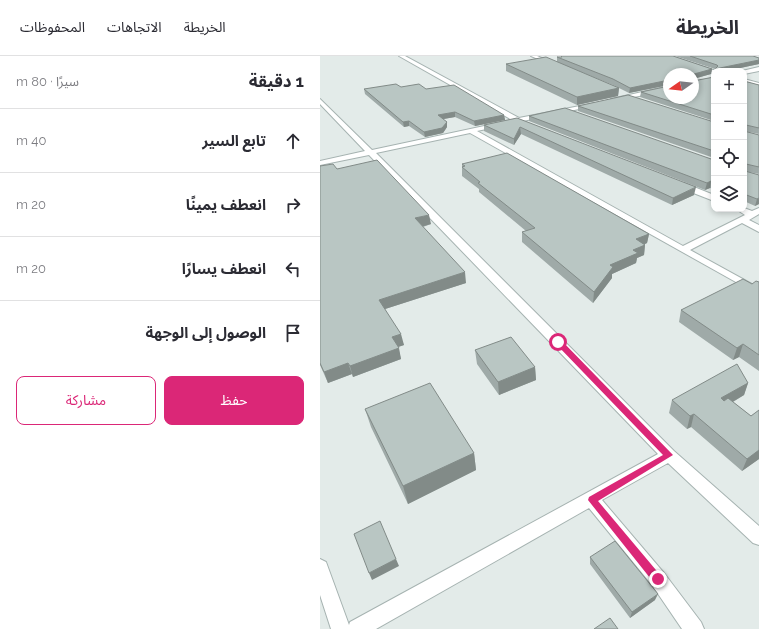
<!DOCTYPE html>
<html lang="ar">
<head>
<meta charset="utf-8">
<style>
  body { margin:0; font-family:Raleway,"Noto Sans Arabic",sans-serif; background:#f2f2f3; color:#2b2b33; direction:rtl }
  .controls { position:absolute; right:12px; top:12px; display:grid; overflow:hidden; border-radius:8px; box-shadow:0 2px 6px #0003 }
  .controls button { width:36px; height:36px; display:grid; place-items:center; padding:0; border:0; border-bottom:1px solid #e1e1e2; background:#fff; color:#2b2b33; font:20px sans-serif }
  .compass { position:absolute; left:343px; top:12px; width:36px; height:36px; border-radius:50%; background:#fff; box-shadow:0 2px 6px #0003; rotate:256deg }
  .stop { position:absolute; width:12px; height:12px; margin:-9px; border:3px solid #db2777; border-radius:50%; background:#fff }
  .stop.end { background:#db2777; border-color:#fff; box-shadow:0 1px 4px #0008 }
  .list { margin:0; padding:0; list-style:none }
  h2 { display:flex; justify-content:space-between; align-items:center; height:52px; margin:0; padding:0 16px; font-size:17px }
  h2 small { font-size:13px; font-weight:400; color:#7c7c81 }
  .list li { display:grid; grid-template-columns:26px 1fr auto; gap:12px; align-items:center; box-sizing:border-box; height:64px; padding:0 16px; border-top:1px solid #e1e1e2 }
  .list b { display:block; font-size:15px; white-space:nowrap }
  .list em { font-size:13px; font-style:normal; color:#7c7c81 }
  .actions { display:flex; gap:8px; padding:12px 16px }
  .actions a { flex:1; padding:9px 0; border:1px solid #db2777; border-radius:8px; text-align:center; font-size:14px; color:#db2777 }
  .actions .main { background:#db2777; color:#fff }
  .icon { flex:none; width:22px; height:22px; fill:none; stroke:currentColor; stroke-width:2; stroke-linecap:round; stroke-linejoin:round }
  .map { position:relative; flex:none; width:439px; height:573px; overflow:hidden; direction:ltr }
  header { display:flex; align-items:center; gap:24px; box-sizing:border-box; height:56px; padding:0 20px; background:#fff; border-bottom:1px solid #e1e1e2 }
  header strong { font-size:19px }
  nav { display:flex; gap:22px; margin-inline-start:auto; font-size:14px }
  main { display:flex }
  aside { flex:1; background:#fff }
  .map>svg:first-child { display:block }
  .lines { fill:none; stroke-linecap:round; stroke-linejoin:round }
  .minor-casing { stroke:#a6b3b1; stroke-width:2 }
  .minor { fill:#fff; fill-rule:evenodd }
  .wall { fill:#9faaa8 }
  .shaded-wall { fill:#828b88 }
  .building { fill:#b9c6c3; stroke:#828b88 }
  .route { fill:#db2777 }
</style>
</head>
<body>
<header>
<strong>الخريطة</strong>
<nav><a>الخريطة</a><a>الاتجاهات</a><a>المحفوظات</a></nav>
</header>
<main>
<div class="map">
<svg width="439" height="573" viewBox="0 0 439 573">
  <rect width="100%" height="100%" fill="#e3ebe9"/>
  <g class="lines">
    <g class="minor-casing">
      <path id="minor" d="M 79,0 L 85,0 L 199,62 L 275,47 L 275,49 L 273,50 L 157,75 L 363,190 L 425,159 L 416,153 L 424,152 L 432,155 L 439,152 L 439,158 L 429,164 L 439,169 L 439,176 L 422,167 L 370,194 L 439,232 L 439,239 L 150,77 L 56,97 L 354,395 L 439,470 L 439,489 L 433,487 L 348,407 L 282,444 L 344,517 L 381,566 L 384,573 L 362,573 L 332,529 L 269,452 L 56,573 L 11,573 L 0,539 L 0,503 L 6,506 L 29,569 L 30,566 L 338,398 L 49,99 L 0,109 L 0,105 L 45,95 L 0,48 L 0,43 L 52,94 L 192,64 Z
        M 211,0 L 217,0 L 236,8 L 232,9 Z
        M 343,0 L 350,0 L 396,15 L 392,17 Z
        M 439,11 L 439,15 L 424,18 L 424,15 L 422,15 Z
        M 424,23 L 439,27 L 439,31 L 424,27 Z
        M 349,30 L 349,34 L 294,45 L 291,43 Z
        M 358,127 L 364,127 L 394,139 L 394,145 L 358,131 Z"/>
    </g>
    <use href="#minor" class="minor"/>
  </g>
  <path class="wall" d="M 241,0 L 353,0 L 392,13 L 391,18 L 373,23 L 349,18 L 349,29 L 309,37 L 293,29 L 244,9 L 299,32 L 298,40 L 257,49 L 186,15 L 186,8 L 237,6 L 237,1 L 241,1 Z
    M 355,0 L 433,0 L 439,2 L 439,8 L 406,15 L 395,15 L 395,13 Z
    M 394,21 L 394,65 L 320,41 L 321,36 Z
    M 424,25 L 439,29 L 439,78 L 424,75 L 439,79 L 439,118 L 424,115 L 425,115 L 439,119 L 439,148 L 435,150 L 424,145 Z
    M 81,31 L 184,59 L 185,64 L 155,70 L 135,61 L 123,63 L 127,66 L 127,71 L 123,77 L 105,81 L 89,70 L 84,71 L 45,38 L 44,33 Z
    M 258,50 L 394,66 L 394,102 L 258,55 Z
    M 209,60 L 394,104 L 394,133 L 390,132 L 385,134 L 209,65 Z
    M 197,62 L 374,139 L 352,149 L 201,78 L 194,89 L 164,75 L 164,69 Z
    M 142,108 L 329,178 L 327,187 L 325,188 L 324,199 L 317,202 L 316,207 L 292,218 L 292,222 L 273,247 L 202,186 L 202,176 L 206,175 L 159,136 L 159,133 L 142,120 Z
    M 0,110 L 17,113 L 111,168 L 103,171 L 146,227 L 65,253 L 84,289 L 78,291 L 81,303 L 33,321 L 32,318 L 8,327 L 0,309 Z
    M 439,226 L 439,315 L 419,301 L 413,304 L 359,266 L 361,254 L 432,228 Z
    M 155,294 L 215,311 L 216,324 L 179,339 L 157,308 Z
    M 428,327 L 424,339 L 413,346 L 431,360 L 439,354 L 439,403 L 422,415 L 371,371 L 367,373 L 349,357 L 352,344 Z
    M 45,353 L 154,397 L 156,414 L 88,448 L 51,371 Z
    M 270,501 L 335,544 L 310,562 L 270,508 Z"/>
  <path class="shaded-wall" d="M 439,4 L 439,8 L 406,15 L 395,15 L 395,13 Z
    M 392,13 L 391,18 L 373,23 L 374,18 Z
    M 349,24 L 349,29 L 309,37 L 310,32 Z
    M 299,32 L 298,40 L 257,49 L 257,41 Z
    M 135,56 L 135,61 L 118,64 L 118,59 Z
    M 184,59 L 185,64 L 155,70 L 154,65 Z
    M 89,65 L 89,70 L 84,71 L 83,66 Z
    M 127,66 L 127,71 L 123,77 L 105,81 L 104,76 Z
    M 200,71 L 201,78 L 194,89 L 194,83 Z
    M 391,125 L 390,132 L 385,134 L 387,127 Z
    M 376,131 L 374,139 L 352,149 L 353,142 Z
    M 439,142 L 439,148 L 435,150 L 437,143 Z
    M 109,159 L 111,168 L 97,172 L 95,162 Z
    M 329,178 L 327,187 L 314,193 L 316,183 Z
    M 325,189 L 324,199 L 317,202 L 316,207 L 292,218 L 292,222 L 273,247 L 274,236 L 290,209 L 313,194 Z
    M 145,216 L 146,227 L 62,254 L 59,244 Z
    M 81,278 L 84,289 L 75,292 L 72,281 Z
    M 423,288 L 419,301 L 413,304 L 417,292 Z
    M 79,292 L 81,303 L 33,321 L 30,310 Z
    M 28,307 L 32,318 L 8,327 L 4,316 Z
    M 215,311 L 216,324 L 179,339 L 178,326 Z
    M 428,327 L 424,339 L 397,355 L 401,342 Z
    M 374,358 L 371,371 L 367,373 L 370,360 Z
    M 439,394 L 439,403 L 422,415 L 427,403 Z
    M 154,397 L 156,414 L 88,448 L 83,430 Z
    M 76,503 L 79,510 L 52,524 L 49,517 Z
    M 338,538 L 335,544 L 310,562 L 312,556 Z"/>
  <path class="building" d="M 241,0 L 353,0 L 392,13 L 374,18 L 373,25 L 373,18 L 349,18 L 349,24 L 310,32 L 293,23 L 237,1 L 242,1 Z
    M 370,0 L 433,0 L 439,2 L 439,4 L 395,13 L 398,10 L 397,9 Z
    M 226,1 L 299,32 L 257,41 L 186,8 Z
    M 394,21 L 394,59 L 321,36 L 349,30 L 349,42 L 373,42 L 373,25 Z
    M 424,25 L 439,29 L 439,72 L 426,69 L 424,70 Z
    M 76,28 L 81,31 L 99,28 L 106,33 L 134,29 L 184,59 L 154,65 L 135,56 L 118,59 L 127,66 L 122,72 L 104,76 L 89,65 L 83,66 L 44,33 Z
    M 308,39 L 394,66 L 394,95 L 258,50 Z
    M 245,52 L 394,104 L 394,126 L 391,125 L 387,127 L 209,60 Z
    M 197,62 L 376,131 L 353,142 L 200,71 L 194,83 L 164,69 Z
    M 424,70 L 424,75 L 439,79 L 439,111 L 426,108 L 424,109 L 425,115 L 439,119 L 439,142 L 437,143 L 424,138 Z
    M 187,97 L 329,178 L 316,183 L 325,189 L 313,194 L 318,197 L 290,209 L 293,211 L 274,236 L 202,176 L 215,172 L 158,127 L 160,126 L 142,111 L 145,110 L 142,108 Z
    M 57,104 L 109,159 L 95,162 L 145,216 L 59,244 L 81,278 L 72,281 L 79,292 L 30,310 L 28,307 L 4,316 L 0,307 L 0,110 L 13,108 L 17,113 Z
    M 423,223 L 432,228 L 436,225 L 439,226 L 439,299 L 423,288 L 417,292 L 361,254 Z
    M 191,281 L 215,311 L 178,326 L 155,294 Z
    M 417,308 L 428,327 L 401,342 L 404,345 L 408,342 L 431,360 L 439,354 L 439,394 L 427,403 L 374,358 L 370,360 L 352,344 Z
    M 110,327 L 154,397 L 83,430 L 45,353 Z
    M 60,465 L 76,503 L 49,517 L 34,478 Z
    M 295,485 L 338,538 L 312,556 L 270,501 Z
    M 290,562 L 298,573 L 274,573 Z"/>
  <path class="route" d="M 236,284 L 241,284 L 353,399 L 278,445 L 341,520 L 342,523 L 341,527 L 334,527 L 268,444 L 269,441 L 343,399 L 236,288 Z"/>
</svg>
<div class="controls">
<button>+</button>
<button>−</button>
<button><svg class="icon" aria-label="locate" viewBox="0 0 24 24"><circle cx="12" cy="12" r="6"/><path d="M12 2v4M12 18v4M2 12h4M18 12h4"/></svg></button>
<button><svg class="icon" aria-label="layers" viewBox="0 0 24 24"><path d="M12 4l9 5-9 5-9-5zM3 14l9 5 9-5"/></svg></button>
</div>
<svg class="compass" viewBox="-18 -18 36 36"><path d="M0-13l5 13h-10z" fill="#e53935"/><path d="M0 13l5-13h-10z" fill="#7c7c81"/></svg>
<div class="stop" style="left:238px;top:286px"></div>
<div class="stop end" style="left:338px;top:523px"></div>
</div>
<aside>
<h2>1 دقيقة<small>سيرًا · 80 m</small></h2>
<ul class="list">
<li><svg class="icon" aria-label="ahead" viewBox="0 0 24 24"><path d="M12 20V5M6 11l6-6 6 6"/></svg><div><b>تابع السير</b></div><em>40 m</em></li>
<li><svg class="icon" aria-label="right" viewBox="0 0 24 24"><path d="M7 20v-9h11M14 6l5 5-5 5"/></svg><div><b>انعطف يمينًا</b></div><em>20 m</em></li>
<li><svg class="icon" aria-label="left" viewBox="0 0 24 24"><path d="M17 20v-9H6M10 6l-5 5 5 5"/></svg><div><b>انعطف يسارًا</b></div><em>20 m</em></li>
<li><svg class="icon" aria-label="arrive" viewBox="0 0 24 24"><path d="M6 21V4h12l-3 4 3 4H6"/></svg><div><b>الوصول إلى الوجهة</b></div></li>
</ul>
<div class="actions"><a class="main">حفظ</a><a>مشاركة</a></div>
</aside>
</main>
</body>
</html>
